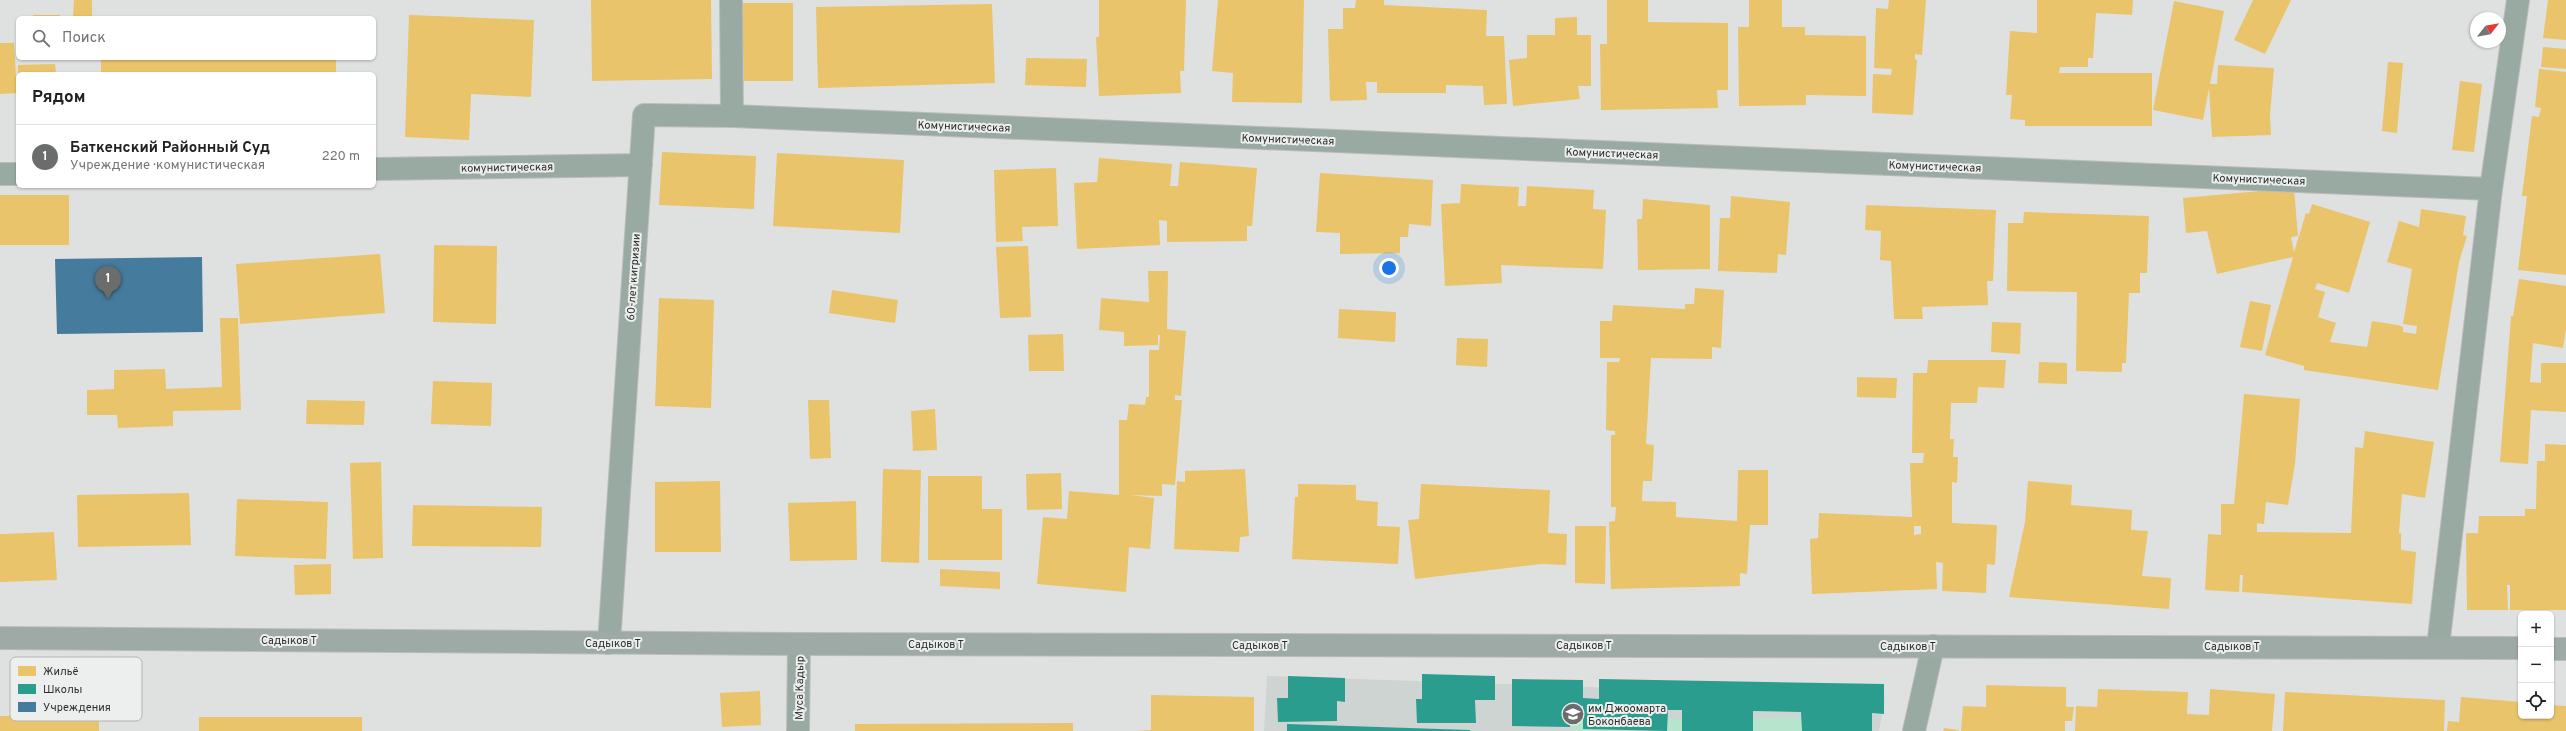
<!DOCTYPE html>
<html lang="ru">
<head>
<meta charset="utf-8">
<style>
  body { margin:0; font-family:Overpass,sans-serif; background:#f6f6f6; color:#202124 }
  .controls { position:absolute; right:12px; bottom:12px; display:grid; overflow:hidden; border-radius:6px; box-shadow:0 1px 3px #0004 }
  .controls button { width:36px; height:36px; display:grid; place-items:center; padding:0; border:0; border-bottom:1px solid #e0e0e0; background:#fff; color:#202124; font:20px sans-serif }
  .compass { position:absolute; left:2470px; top:12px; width:36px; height:36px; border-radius:50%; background:#fff; box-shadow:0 1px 3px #0004; rotate:59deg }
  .you { position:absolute; left:1389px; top:268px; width:14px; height:14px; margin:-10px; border:3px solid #fff; border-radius:50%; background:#1a73e8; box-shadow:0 0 0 6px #1a73e833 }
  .badge { display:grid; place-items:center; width:26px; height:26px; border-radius:50%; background:#6b6c6c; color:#fff; font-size:13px; font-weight:700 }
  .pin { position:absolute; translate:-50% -33px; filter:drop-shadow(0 1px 2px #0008) }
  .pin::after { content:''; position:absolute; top:21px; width:14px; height:12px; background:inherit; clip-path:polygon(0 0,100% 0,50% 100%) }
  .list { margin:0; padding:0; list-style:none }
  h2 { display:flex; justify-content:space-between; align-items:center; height:52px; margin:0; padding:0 16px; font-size:17px }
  h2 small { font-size:13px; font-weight:400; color:#757577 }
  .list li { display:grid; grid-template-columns:26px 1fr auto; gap:12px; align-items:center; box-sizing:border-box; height:64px; padding:0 16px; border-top:1px solid #e0e0e0 }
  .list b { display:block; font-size:15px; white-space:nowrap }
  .list p { margin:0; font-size:13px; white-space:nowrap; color:#757577 }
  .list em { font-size:13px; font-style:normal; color:#757577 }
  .icon { flex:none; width:22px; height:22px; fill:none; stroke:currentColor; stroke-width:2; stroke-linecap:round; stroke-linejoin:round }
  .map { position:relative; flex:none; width:2566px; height:731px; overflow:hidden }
  .search { position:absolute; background:#fff; box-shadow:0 1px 3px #0004; left:16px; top:16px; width:360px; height:44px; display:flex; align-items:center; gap:10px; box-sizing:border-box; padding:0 14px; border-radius:6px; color:#757577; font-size:15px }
  .panel { position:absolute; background:#fff; box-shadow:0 1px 3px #0004; left:16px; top:72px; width:360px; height:116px; border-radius:6px }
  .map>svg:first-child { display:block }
  .built { fill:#ced4d1 }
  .green { fill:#b7e4cd }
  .homes { fill:#e9c46a; fill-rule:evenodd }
  .schools { fill:#2a9d8f }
  .public { fill:#457b9d }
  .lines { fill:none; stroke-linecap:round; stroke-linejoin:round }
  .minor-casing { stroke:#bbbdbc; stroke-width:24 }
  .tertiary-casing { stroke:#bbbdbc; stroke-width:24 }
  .trunk-casing { stroke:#bbbdbc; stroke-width:24 }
  .minor { stroke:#99aaa2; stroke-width:22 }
  .tertiary { stroke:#99aaa2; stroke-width:22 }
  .trunk { stroke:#9eaaa5; stroke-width:22 }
  .labels { text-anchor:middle; stroke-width:4; stroke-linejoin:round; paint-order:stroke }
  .street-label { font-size:11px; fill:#2c2d2d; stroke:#ecefed }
  .poi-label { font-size:11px; fill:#2c2d2d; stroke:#ecefed; text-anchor:start }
  .key { fill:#ecefed; stroke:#b2b5b3; stroke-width:1 }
  .key-label { font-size:11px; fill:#2c2d2d }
</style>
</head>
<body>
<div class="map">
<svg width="2566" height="731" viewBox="0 0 2566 731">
  <rect width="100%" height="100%" fill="#dfe1e0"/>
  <path class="built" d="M 1267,676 L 1885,697 L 1879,731 L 1264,731 Z"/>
  <path class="green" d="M 1829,717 L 1828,731 L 1572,731 L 1573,720 Z"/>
  <path class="homes" d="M 74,0 L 92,0 L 92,18 L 73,18 Z
    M 591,0 L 711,0 L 712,79 L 592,81 Z
    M 1099,0 L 1186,0 L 1184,71 L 1180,71 L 1181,93 L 1099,96 L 1096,37 L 1099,37 Z
    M 1218,0 L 1304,0 L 1302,103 L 1232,102 L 1233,73 L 1212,71 Z
    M 1356,0 L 1384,0 L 1384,5 L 1487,10 L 1486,36 L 1504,36 L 1507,104 L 1484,105 L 1483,86 L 1446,85 L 1446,93 L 1377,93 L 1377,82 L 1366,82 L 1367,100 L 1330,101 L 1328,29 L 1343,29 L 1343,8 L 1355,8 Z
    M 1607,0 L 1648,0 L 1648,22 L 1728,23 L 1728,90 L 1717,90 L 1718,108 L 1601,110 L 1600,44 L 1607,44 Z
    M 1749,0 L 1782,0 L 1782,27 L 1805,27 L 1805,35 L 1866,36 L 1866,96 L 1806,95 L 1806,105 L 1739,106 L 1738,27 L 1749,27 Z
    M 1889,0 L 1926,0 L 1922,55 L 1915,54 L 1915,59 L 1917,60 L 1913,115 L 1872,113 L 1873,74 L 1891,75 L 1892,69 L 1874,68 L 1876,8 L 1888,9 Z
    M 2037,0 L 2133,0 L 2132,15 L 2096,13 L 2093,58 L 2088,58 L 2088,67 L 2060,67 L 2059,73 L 2152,73 L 2152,126 L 2025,126 L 2025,120 L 2010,119 L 2012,95 L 2006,95 L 2010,31 L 2037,33 Z
    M 2253,0 L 2291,0 L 2265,54 L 2234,40 Z
    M 2548,0 L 2566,0 L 2566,40 L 2543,38 Z
    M 2174,1 L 2224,11 L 2210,84 L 2217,84 L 2218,65 L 2274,68 L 2270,115 L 2271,135 L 2212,137 L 2209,88 L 2203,120 L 2153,110 Z
    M 742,3 L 793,3 L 793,81 L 744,81 Z
    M 992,4 L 995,83 L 818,88 L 816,7 Z
    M 33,15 L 60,15 L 60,18 L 33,18 Z
    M 409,15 L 534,20 L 531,97 L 471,94 L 469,140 L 405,137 Z
    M 1577,17 L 1577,35 L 1591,35 L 1591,86 L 1578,86 L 1580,99 L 1513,106 L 1509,60 L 1527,58 L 1527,35 L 1555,35 L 1555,18 Z
    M 0,43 L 14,43 L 17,93 L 0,94 Z
    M 2543,47 L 2566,49 L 2566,69 L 2541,67 Z
    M 101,58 L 336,58 L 336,73 L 101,73 Z
    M 1026,58 L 1087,59 L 1086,87 L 1025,85 Z
    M 2388,62 L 2403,63 L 2397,133 L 2382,131 Z
    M 55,64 L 56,74 L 18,74 L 18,65 Z
    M 2539,69 L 2566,72 L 2566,275 L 2518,270 L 2527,196 L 2522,196 L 2532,116 L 2539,117 L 2541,108 L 2535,107 Z
    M 2460,81 L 2482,84 L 2474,152 L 2452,150 Z
    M 662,152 L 756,156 L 754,209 L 659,205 Z
    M 777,153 L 904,160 L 900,233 L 773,226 Z
    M 1099,158 L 1172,164 L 1170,186 L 1178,186 L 1180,162 L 1257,168 L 1252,226 L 1247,226 L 1247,241 L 1167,242 L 1167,221 L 1159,220 L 1160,245 L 1077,249 L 1074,183 L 1097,182 Z
    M 1056,168 L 1058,226 L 1022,227 L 1023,241 L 996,242 L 994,170 Z
    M 1320,173 L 1433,180 L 1431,226 L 1409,224 L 1408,237 L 1400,237 L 1400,253 L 1340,254 L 1340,233 L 1316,232 Z
    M 1461,184 L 1519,187 L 1518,206 L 1526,206 L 1527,186 L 1594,190 L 1593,209 L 1606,210 L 1603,269 L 1501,265 L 1502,283 L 1445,286 L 1441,204 L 1460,203 Z
    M 2294,188 L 2298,236 L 2291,237 L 2294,252 L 2306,213 L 2309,214 L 2312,204 L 2370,222 L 2349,293 L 2317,283 L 2315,289 L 2325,292 L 2318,317 L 2336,323 L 2330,342 L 2367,347 L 2372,321 L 2398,325 L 2403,327 L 2403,332 L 2416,334 L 2417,326 L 2403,324 L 2412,269 L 2387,262 L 2399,221 L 2419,227 L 2421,209 L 2466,216 L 2463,235 L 2467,236 L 2459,262 L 2438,390 L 2304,370 L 2304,366 L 2265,355 L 2293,257 L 2217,274 L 2207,231 L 2186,233 L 2183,198 Z
    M 0,195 L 69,195 L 69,245 L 0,245 Z
    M 1731,196 L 1790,202 L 1786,255 L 1778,254 L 1777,273 L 1718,271 L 1720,218 L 1730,218 Z
    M 1643,199 L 1710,205 L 1710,269 L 1638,270 L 1637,219 L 1642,219 Z
    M 1866,205 L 1996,210 L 1993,281 L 1987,281 L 1988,305 L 1922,307 L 1923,319 L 1894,319 L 1891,261 L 1880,260 L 1881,231 L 1865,230 Z
    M 2024,212 L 2149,216 L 2147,273 L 2140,273 L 2140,293 L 2129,293 L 2126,363 L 2122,363 L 2122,372 L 2076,371 L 2077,292 L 2007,291 L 2008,223 L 2023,223 Z
    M 434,245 L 497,246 L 496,324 L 433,322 Z
    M 1028,246 L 1031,317 L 1000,318 L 996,247 Z
    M 380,254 L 385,313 L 240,324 L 236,264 Z
    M 1148,271 L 1168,271 L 1167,329 L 1186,331 L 1181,396 L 1175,395 L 1175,400 L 1182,400 L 1175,485 L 1162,484 L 1162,496 L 1130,495 L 1154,498 L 1150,549 L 1129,547 L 1126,592 L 1037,584 L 1043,517 L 1067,519 L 1069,491 L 1119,495 L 1119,420 L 1127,420 L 1129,404 L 1145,405 L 1146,397 L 1149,397 L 1149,350 L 1159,350 L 1160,335 L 1158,335 L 1158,345 L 1124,346 L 1124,332 L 1099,330 L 1101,298 L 1149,302 Z
    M 2519,279 L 2566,286 L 2566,329 L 2563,348 L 2533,343 L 2530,382 L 2541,383 L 2541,363 L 2566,363 L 2566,412 L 2531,410 L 2528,464 L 2500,462 L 2511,316 L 2513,316 Z
    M 1695,288 L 1724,290 L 1721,348 L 1712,347 L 1712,359 L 1651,358 L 1646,444 L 1654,445 L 1652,481 L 1643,481 L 1642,501 L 1676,502 L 1676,517 L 1737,521 L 1738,470 L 1768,470 L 1768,525 L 1750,525 L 1747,574 L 1740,573 L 1740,586 L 1611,589 L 1609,522 L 1615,521 L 1616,507 L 1611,507 L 1611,435 L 1615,435 L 1615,431 L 1606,430 L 1607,362 L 1619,362 L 1620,358 L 1600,358 L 1600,321 L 1612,321 L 1613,305 L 1685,309 L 1685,304 L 1694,304 Z
    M 832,290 L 898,300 L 895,323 L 829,313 Z
    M 659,298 L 714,300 L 711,408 L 655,406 Z
    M 2250,301 L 2271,305 L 2262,351 L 2240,347 Z
    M 1339,309 L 1396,312 L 1395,342 L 1338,338 Z
    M 220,318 L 238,318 L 241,410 L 173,411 L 173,426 L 118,428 L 117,415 L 87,415 L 87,390 L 114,389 L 114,370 L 165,369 L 166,389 L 222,387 Z
    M 1992,322 L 2021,323 L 2020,354 L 1991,352 Z
    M 1063,334 L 1064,371 L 1029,371 L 1028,335 Z
    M 1457,338 L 1488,339 L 1487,367 L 1456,365 Z
    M 1928,360 L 2006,360 L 2004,388 L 1978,387 L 1977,403 L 1951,403 L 1950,439 L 1954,439 L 1953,457 L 1958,457 L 1957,483 L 1952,482 L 1952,523 L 1997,525 L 1995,565 L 1987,564 L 1986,593 L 1942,591 L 1943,563 L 1936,562 L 1937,589 L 1812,594 L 1810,539 L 1818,538 L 1819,513 L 1912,517 L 1910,463 L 1923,463 L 1924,453 L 1912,453 L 1913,373 L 1927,373 ZM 1914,526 L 1921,526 L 1921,534 L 1914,535 Z
    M 2039,362 L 2067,363 L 2067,384 L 2038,383 Z
    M 1857,377 L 1897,378 L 1896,398 L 1857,397 Z
    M 433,381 L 492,383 L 491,426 L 431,424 Z
    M 2244,394 L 2300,399 L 2295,464 L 2288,505 L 2266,502 L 2264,524 L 2257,523 L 2257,532 L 2351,533 L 2355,447 L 2363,448 L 2365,431 L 2434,442 L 2425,498 L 2402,494 L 2399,533 L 2401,533 L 2401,550 L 2416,552 L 2412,604 L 2242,592 L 2243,575 L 2240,575 L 2239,592 L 2205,590 L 2208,534 L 2221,535 L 2221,504 L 2234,504 Z
    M 307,400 L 365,401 L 364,425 L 306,424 Z
    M 808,400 L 829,400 L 831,458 L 810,459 Z
    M 935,409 L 937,450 L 913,451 L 911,411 Z
    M 2545,444 L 2566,445 L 2566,610 L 2510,610 L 2510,585 L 2507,585 L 2508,610 L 2467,610 L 2466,533 L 2478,533 L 2479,516 L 2525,516 L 2525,509 L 2536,509 L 2537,461 L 2545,461 Z
    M 381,462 L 383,558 L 353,559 L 350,463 Z
    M 883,469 L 921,470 L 919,563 L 881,562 Z
    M 1245,469 L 1249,536 L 1240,537 L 1239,552 L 1174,549 L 1177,481 L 1185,482 L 1185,471 Z
    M 1061,473 L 1062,509 L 1027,510 L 1026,474 Z
    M 928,476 L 982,476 L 982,509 L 1002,509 L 1002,560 L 928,560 Z
    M 720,481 L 721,552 L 655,552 L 655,482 Z
    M 2028,481 L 2072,485 L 2071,505 L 2132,510 L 2131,530 L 2148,531 L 2142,576 L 2171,578 L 2169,609 L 2009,597 L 2025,522 Z
    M 1298,484 L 1356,485 L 1356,500 L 1378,502 L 1377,526 L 1400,527 L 1398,564 L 1292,559 L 1295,497 L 1298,497 Z
    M 1421,484 L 1550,490 L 1548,533 L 1567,534 L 1566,565 L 1541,564 L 1415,579 L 1408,520 L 1419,519 Z
    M 189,493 L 191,545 L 78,547 L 77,495 Z
    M 237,499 L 328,502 L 326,559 L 235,556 Z
    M 856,501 L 857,560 L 790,561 L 788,503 Z
    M 413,505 L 542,507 L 541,547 L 412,546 Z
    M 1575,526 L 1606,526 L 1605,584 L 1575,583 Z
    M 54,532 L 57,580 L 0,582 L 0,534 Z
    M 331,564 L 331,594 L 295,595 L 294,565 Z
    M 940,569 L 1000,572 L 1000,589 L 940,586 Z
    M 1986,685 L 2066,687 L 2066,707 L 2074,707 L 2072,721 L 2065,721 L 2065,731 L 1961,731 L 1963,706 L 1986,707 Z
    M 2098,689 L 2188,692 L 2187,714 L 2209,715 L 2210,689 L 2275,694 L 2272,731 L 2075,731 L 2076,706 L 2097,707 Z
    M 760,691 L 761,725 L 722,727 L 720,693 Z
    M 2285,692 L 2445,700 L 2444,731 L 2283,731 Z
    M 1151,695 L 1254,697 L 1254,731 L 1135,731 L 1151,730 Z
    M 2461,697 L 2521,702 L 2521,716 L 2551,716 L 2551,705 L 2566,706 L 2566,731 L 2447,731 L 2448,721 L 2459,722 Z
    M 99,715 L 99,731 L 0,731 L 0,716 Z
    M 199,717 L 362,717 L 362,731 L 199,731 Z
    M 1073,723 L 1073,731 L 855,731 L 855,724 Z
    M 1944,728 L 1959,730 L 1959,731 L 1943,731 Z"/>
  <path class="schools" d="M 1422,674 L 1495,676 L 1495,700 L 1475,700 L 1476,723 L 1417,723 L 1416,699 L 1422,699 Z
    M 1288,676 L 1345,678 L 1345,702 L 1337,701 L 1337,721 L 1278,722 L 1277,698 L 1288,698 Z
    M 1512,679 L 1583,680 L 1583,698 L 1599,699 L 1599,679 L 1884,684 L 1884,714 L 1872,713 L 1872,731 L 1802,731 L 1801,712 L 1753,711 L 1753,731 L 1682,731 L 1682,710 L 1668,710 L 1667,731 L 1583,729 L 1583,706 L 1570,706 L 1570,727 L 1512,726 Z
    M 1287,724 L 1470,730 L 1470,731 L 1287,731 Z"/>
  <path class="public" d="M 202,257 L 203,332 L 57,334 L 55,259 Z"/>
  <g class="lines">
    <g class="minor-casing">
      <path id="minor" d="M 732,116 L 2491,189
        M 374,169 L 641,165
        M 0,174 L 18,174
        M 609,643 L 644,115 L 732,116 L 731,0
        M 2438,647 L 2491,189 L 2518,0"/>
    </g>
    <g class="tertiary-casing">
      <path id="tertiary" d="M 798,731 L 799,644
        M 1914,731 L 1933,646"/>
    </g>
    <g class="trunk-casing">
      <path id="trunk" d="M 0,638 L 799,644 L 2521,648
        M 2551,649 L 2566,649"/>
    </g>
    <use href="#minor" class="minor"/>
    <use href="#tertiary" class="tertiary"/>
    <use href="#trunk" class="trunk"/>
  </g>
  <defs>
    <g id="school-disc" transform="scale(1.15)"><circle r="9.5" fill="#6b6c6c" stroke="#ecefed"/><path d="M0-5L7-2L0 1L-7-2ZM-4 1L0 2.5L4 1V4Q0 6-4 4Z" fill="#fff"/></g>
  </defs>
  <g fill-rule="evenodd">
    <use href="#school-disc" x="1573" y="714"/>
  </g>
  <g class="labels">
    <g class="street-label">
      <text transform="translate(964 126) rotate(2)" y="4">Комунистическая</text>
      <text transform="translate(1288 139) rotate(2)" y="4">Комунистическая</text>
      <text transform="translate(1612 153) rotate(2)" y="4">Комунистическая</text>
      <text transform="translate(1935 166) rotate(2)" y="4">Комунистическая</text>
      <text transform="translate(507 167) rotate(-1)" y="4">комунистическая</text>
      <text transform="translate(2259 179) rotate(2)" y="4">Комунистическая</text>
      <text transform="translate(633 277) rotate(-86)" y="4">60-лет кигризии</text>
      <text x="289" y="644">Садыков Т</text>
      <text x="613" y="647">Садыков Т</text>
      <text x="936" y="648">Садыков Т</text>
      <text x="1260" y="649">Садыков Т</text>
      <text x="1584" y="649">Садыков Т</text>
      <text x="1908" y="650">Садыков Т</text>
      <text x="2232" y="650">Садыков Т</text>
      <text transform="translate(799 688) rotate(-89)" y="4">Муса Кадыр</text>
    </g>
    <g class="poi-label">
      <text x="1588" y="712">им Джоомарта<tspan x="1588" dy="13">Боконбаева</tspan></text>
    </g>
  </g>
  <rect x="10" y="657" width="132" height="64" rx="6" class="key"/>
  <rect x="18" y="666" width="18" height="10" fill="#e9c46a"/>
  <rect x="18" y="684" width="18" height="10" fill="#2a9d8f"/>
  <rect x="18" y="702" width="18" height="10" fill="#457b9d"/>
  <g class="key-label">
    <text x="43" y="675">Жильё</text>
    <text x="43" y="693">Школы</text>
    <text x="43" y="711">Учреждения</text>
  </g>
</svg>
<div class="controls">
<button>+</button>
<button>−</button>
<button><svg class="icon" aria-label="locate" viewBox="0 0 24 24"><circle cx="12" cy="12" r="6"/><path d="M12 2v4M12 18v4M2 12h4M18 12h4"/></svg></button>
</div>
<svg class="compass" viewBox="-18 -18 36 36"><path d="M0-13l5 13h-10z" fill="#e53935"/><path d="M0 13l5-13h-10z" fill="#757577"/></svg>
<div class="you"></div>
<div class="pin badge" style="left:108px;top:299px">1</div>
<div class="search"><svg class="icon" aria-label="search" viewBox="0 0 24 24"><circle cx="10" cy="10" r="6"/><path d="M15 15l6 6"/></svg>Поиск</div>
<section class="panel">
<h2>Рядом<small></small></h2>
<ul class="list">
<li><span class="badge">1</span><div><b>Баткенский Районный Суд</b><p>Учреждение · комунистическая</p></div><em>220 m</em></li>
</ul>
</section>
</div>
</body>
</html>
